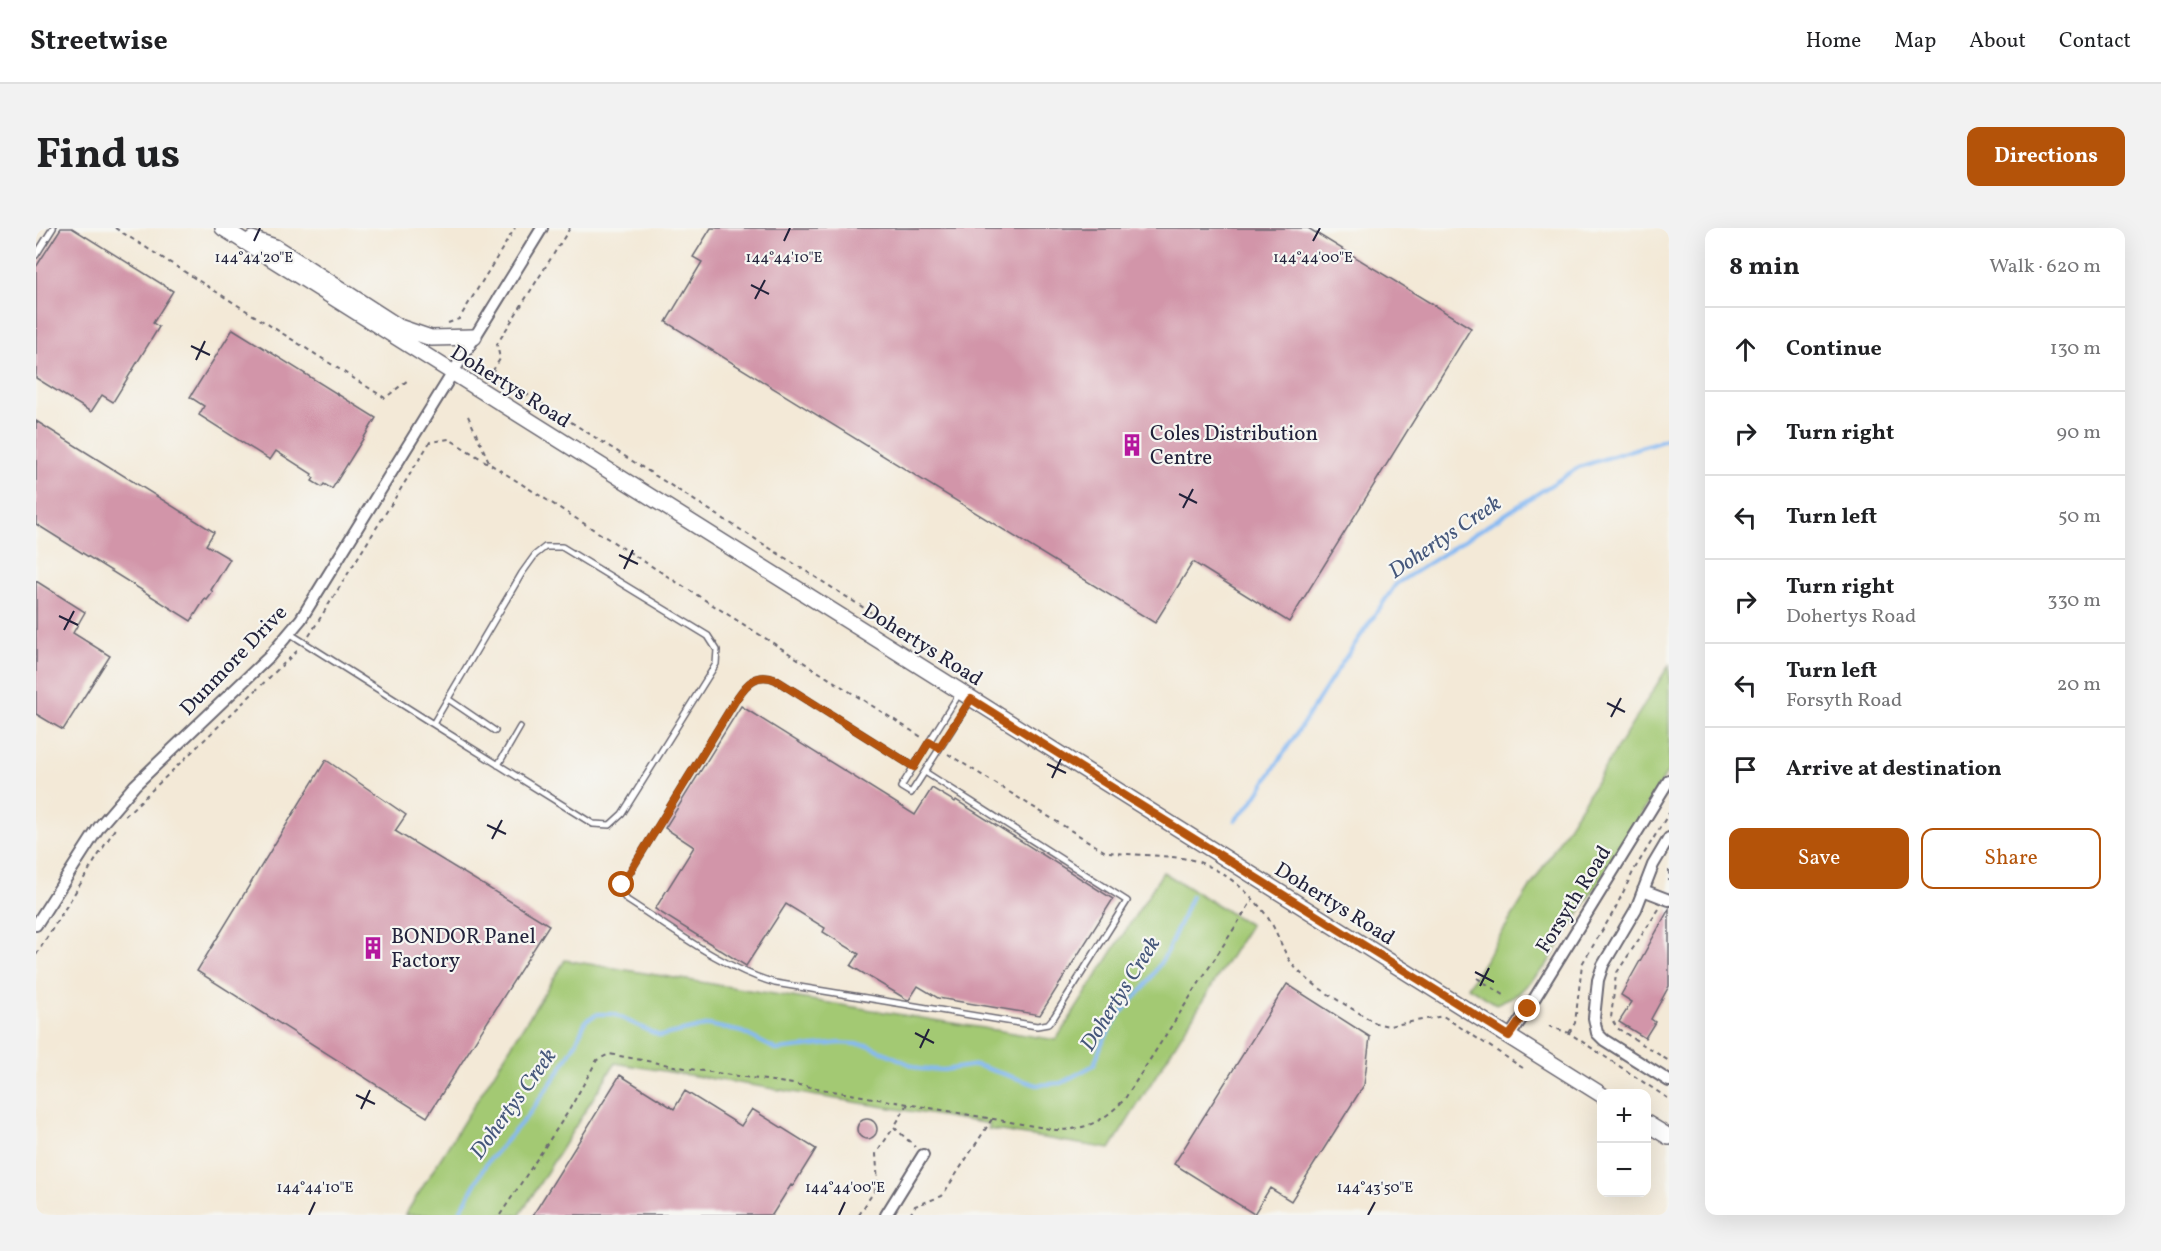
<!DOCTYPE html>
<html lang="en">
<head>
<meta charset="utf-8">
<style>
  body { margin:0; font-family:Vollkorn,serif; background:#f2f2f2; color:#202124 }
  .controls { position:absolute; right:18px; bottom:18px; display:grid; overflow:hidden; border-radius:12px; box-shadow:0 6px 24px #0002 }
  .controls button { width:54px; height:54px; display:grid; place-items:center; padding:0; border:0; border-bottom:2px solid #e0e0e0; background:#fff; color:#202124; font:30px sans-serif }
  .stop { position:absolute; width:18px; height:18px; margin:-14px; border:4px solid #b45309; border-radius:50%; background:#fff }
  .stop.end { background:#b45309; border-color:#fff; box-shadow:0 2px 6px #0008 }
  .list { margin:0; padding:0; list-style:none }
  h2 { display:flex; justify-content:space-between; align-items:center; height:78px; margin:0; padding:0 24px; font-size:26px }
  h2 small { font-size:20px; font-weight:400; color:#757577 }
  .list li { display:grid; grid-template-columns:39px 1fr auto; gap:18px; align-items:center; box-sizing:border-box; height:84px; padding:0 24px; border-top:2px solid #e0e0e0 }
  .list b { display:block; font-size:22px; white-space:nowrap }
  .list p { margin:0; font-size:20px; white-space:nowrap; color:#757577 }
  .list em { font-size:20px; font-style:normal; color:#757577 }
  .actions { display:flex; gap:12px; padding:18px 24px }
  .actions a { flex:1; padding:14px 0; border:2px solid #b45309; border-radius:12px; text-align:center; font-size:21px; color:#b45309 }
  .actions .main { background:#b45309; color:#fff }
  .icon { flex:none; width:33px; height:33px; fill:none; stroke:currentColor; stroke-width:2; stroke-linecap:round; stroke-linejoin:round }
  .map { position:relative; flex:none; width:1633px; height:987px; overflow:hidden; border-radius:12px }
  header { display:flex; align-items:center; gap:36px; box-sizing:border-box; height:84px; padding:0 30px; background:#fff; border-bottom:2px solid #e0e0e0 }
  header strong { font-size:28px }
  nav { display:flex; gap:33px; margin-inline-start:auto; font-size:21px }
  .intro { display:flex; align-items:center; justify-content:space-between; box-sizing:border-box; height:144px; padding:0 36px }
  h1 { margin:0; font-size:42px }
  .button { padding:15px 27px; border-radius:12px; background:#b45309; color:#fff; font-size:21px; font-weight:700 }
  main { display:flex; gap:36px; padding:0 36px }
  aside { flex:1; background:#fff; border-radius:12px; box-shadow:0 6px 24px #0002 }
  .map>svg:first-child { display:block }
  .green { fill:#a3c973; stroke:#627657; stroke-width:1.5 }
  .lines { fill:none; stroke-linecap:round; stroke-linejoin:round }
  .stream { stroke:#85b9f3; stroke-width:4 }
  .building { fill:#d295a9 }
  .lane-casing { stroke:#6b6872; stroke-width:8 }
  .street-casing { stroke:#6b6872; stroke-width:14 }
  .secondary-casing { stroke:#6b6872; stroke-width:18 }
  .path { stroke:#6b6872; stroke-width:2; stroke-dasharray:4.5 4.5; stroke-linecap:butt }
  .lane { stroke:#fff; stroke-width:5 }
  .street { stroke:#fff; stroke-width:10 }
  .secondary { stroke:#fff; stroke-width:15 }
  .route { stroke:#b45309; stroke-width:8 }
  .ticks { fill:none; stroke:#22223b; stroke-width:2 }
  .labels { text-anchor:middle; stroke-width:4.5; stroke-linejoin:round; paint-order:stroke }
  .street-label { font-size:21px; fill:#22223b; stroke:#f6f6f2 }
  .poi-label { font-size:21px; fill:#22223b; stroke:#f6f6f2; text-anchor:start }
  .water-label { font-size:22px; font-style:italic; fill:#45577b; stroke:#f6f6f2 }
  .ticks-label { font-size:15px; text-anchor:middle; fill:#22223b; stroke:#f6f6f2; stroke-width:4.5; stroke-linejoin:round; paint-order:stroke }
</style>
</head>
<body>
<header>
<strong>Streetwise</strong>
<nav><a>Home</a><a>Map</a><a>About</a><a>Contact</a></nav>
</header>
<div class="intro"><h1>Find us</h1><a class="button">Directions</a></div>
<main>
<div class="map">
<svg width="1633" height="987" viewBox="0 0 1633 987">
  <rect width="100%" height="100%" fill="#f6f6f2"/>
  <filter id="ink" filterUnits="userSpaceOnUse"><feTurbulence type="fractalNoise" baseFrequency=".0167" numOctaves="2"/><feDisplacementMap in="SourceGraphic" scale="12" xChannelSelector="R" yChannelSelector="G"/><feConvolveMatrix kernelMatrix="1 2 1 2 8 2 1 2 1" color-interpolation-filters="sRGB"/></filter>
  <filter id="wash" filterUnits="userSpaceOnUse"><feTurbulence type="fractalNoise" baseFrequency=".008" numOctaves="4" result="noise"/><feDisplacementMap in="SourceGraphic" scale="24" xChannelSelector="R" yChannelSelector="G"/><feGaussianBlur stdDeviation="1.35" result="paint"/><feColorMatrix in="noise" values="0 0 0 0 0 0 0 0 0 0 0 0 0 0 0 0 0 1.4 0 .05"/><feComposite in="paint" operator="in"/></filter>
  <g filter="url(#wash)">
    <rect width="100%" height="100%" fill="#f3e9d7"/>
    <path class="green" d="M 1633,437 L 1633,542 L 1510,738 L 1482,766 L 1460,776 L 1432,759 Z
      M 1127,644 L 1214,697 L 1074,921 L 952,901 L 954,896 L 579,835 L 484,987 L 369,987 L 529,732 L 1020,812 Z"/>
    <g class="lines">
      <path class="stream" d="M 1199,592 L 1215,576 L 1306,435 L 1360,356 L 1543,239 L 1633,210
        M 422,987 L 450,936 L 493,886 L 524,842 L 540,815 L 550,792 L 562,786 L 577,786 L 624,808 L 673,797 L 706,804 L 741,822 L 804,815 L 832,817 L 884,841 L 908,842 L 940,837 L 1001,857 L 1025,855 L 1058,837 L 1066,815 L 1083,787 L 1109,759 L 1130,726 L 1156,668"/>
    </g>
    <g id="blocks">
      <path class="building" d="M 25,0 L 36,0 L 137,63 L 117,95 L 123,99 L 77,174 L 66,167 L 55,184 L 0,150 L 0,39 Z
        M 675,0 L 1272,0 L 1435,100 L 1253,394 L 1157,334 L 1119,395 L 630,94 L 666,34 L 657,29 Z
        M 197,101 L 340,190 L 296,261 L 288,256 L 286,259 L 276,253 L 278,250 L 275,248 L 276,246 L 240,223 L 234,232 L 163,187 L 168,178 L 154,169 Z
        M 0,193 L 178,304 L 170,317 L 194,331 L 175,362 L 177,364 L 171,372 L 169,371 L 155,393 L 0,296 Z
        M 0,353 L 49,384 L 37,405 L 74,428 L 27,502 L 0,486 Z
        M 705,478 L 879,587 L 896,560 L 919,574 L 920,572 L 1077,671 L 1004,787 L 902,770 L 882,758 L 873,772 L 870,771 L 815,738 L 823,726 L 787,704 L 789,700 L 750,676 L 710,738 L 619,681 L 658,619 L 629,600 Z
        M 290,532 L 370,587 L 359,603 L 513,697 L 391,889 L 161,743 Z
        M 1633,681 L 1633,758 L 1615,791 L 1619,794 L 1609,810 L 1583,794 L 1596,774 L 1585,767 Z
        M 1251,756 L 1334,809 L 1328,857 L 1255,973 L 1234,960 L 1218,986 L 1138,936 Z
        M 584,847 L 638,881 L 649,863 L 705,898 L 716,881 L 780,921 L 757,958 L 755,957 L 736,987 L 497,987 Z
        M821 901a10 10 0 1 1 20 0a10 10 0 1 1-20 0Z"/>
    </g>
  </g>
  <g filter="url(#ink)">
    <use href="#blocks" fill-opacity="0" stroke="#6b6872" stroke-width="1.5"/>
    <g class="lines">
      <g class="lane-casing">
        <path id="lane" d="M 0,27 L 17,0
          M 253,405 L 397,496 L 486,345 L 499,327 L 509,319 L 526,319 L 672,408 L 681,422 L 680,436 L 586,586 L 574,597 L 557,596 L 397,496
          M 923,466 L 865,559 L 875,565 L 934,473
          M 412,471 L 459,503
          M 462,537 L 484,499
          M 878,539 L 740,452 C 721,444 711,455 701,470 L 586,657 L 586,666 L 591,672 C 638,702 685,739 739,755 L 1001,798 L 1012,796 L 1018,789 L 1091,673 L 889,544"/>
      </g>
      <g class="street-casing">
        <path id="street" d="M 1633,610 L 1617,637 L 1600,681 L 1567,737 L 1562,752 L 1558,790 L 1561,805 L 1568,812 L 1633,853
          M 1607,662 L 1633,672
          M 0,697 L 63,599 L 99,557 L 233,429 L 265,391 L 506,0
          M 1473,809 L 1492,781 L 1633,552
          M 850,987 L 887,927"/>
      </g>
      <g class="secondary-casing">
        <path id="secondary" d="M 187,0 L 1566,867
          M 216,11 L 239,19 L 363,99 L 395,110 L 438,109
          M 1610,895 L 1633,909"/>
      </g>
      <path class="path" d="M 79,0 L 349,170 L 372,152
        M 534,0 L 461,116 L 464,131 L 456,144 L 847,392
        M 412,95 L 423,91 L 479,0
        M 432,188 L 454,236 L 887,510
        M 273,408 L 394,214 L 413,211 L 452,235
        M 912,526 L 1068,623 C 1096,629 1144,625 1168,636 C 1196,648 1224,673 1238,700 C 1244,712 1249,727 1257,737 C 1275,759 1315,779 1339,795 L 1353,798 L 1407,788 L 1490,842
        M 89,588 L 262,422
        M 1633,642 L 1633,652
        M 1623,681 L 1580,746 L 1575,790 L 1581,800 L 1633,833
        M 0,727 L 80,599
        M 1441,750 L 1468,767
        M 1513,798 L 1533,805 L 1633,871
        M 1533,805 L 1539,795 L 1546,736 L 1578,683 L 1598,642 L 1633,585
        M 872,876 L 858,899 L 879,919
        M 464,987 L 532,884 L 561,832 L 573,826 L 660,842 L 757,856 L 1020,902 C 1051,902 1067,893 1088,872 L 1217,671
        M 823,987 L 842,957 L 840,926 L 858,899
        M 874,987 L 879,978 L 906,968 L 956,891"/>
      <use href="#lane" class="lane"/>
      <use href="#street" class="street"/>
      <use href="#secondary" class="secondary"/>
    </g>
  </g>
  <g class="lines" filter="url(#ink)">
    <path class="route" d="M 586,657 L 701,470 C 711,455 721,444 740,452 L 878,539 L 893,514 L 903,520 L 935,471 L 1473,808 L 1492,781"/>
  </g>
  <path class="ticks" d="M 218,13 L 224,0M 748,13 L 754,0M 1277,13 L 1284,0M 715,57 L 733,66M 719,71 L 729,52M 155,118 L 174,127M 160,132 L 169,113M 1143,266 L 1161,275M 1147,280 L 1157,261M 583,327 L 602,336M 588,341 L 597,322M 23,388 L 42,397M 28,402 L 38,383M 1571,475 L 1589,484M 1575,489 L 1585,470M 1011,536 L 1030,545M 1016,550 L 1025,531M 451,597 L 470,606M 456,611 L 466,592M 1439,744 L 1458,754M 1444,758 L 1453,740M 879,805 L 898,815M 884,820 L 893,801M 320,867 L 339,876M 325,881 L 334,862M 273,987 L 279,974M 803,987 L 809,974M 1332,987 L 1339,974"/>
  <defs>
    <g id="building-bare" transform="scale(1.8)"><path d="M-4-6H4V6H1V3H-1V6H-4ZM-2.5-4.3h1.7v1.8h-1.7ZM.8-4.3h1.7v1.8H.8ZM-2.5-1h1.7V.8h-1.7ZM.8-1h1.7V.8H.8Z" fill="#b5179e" stroke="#f6f6f2" stroke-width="2.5" paint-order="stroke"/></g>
  </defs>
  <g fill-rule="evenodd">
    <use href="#building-bare" x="1096" y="217"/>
    <use href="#building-bare" x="337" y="720"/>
  </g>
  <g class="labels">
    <g class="street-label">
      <text transform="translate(475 158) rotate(32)" y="7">Dohertys Road</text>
      <text transform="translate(887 416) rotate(32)" y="7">Dohertys Road</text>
      <text transform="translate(197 432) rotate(-46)" y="7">Dunmore Drive</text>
      <text transform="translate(1537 671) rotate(-58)" y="7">Forsyth Road</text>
      <text transform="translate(1299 675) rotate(32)" y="7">Dohertys Road</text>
    </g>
    <g class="poi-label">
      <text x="1114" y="212">Coles Distribution<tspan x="1114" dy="24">Centre</tspan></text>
      <text x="355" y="715">BONDOR Panel<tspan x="355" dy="24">Factory</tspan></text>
    </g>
    <g class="water-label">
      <text transform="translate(1408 308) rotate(-34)" y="8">Dohertys Creek</text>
      <text transform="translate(1083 765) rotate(-58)" y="8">Dohertys Creek</text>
      <text transform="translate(476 875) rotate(-54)" y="8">Dohertys Creek</text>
    </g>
  </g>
  <g class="ticks-label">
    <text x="218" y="34">144°44'20"E</text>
    <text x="748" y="34">144°44'10"E</text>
    <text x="1277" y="34">144°44'00"E</text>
    <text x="279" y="964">144°44'10"E</text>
    <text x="809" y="964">144°44'00"E</text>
    <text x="1339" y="964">144°43'50"E</text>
  </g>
</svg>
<div class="controls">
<button>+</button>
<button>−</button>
</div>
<div class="stop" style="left:586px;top:657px"></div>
<div class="stop end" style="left:1492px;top:781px"></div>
</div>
<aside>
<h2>8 min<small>Walk · 620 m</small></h2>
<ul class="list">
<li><svg class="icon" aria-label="ahead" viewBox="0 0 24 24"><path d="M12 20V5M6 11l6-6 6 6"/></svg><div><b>Continue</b></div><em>130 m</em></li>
<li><svg class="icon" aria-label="right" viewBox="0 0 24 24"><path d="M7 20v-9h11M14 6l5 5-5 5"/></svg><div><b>Turn right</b></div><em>90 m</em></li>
<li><svg class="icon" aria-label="left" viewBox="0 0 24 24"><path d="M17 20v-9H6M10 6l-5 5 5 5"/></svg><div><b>Turn left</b></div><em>50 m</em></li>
<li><svg class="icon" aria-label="right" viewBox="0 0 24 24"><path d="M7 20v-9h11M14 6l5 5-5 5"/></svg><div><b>Turn right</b><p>Dohertys Road</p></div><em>330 m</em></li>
<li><svg class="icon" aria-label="left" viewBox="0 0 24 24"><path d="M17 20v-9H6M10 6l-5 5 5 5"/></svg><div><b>Turn left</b><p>Forsyth Road</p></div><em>20 m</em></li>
<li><svg class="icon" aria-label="arrive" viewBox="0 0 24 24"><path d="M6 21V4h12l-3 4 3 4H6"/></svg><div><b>Arrive at destination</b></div></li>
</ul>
<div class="actions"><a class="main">Save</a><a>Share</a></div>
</aside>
</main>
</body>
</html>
